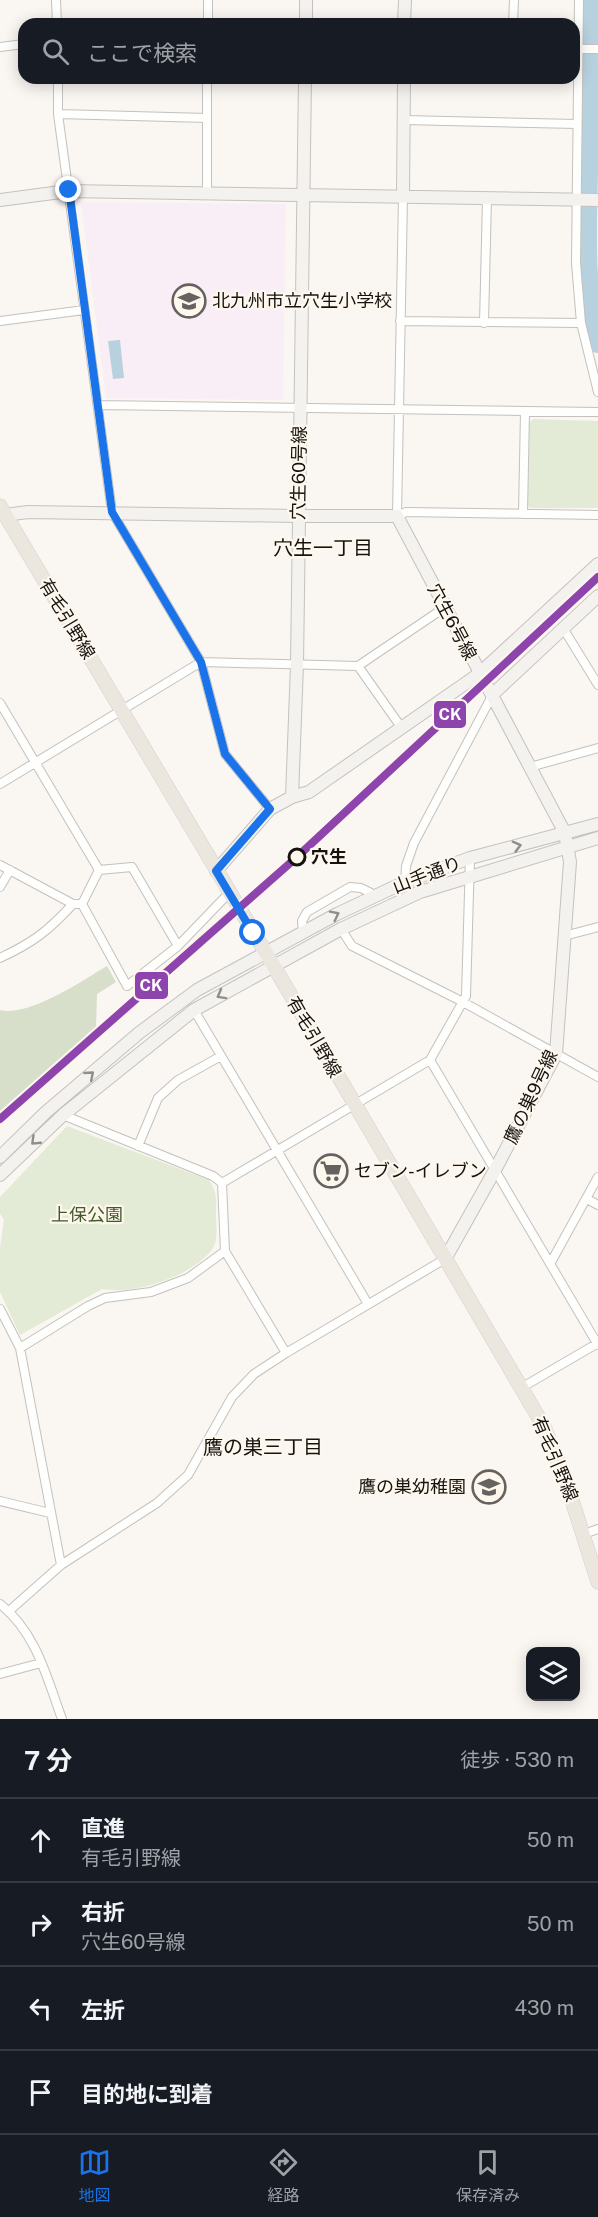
<!DOCTYPE html>
<html lang="ja">
<head>
<meta charset="utf-8">
<style>
  body { margin:0; font-family:"Public Sans","Noto Sans JP",sans-serif; background:#20242c; color:#f1f3f6 }
  .controls { position:absolute; right:18px; bottom:18px; display:grid; overflow:hidden; border-radius:12px; box-shadow:0 3px 15px #0003 }
  .controls button { width:54px; height:54px; display:grid; place-items:center; padding:0; border:0; border-bottom:2px solid #363941; background:#171b24; color:#f1f3f6; font:30px sans-serif }
  .stop { position:absolute; width:18px; height:18px; margin:-14px; border:4px solid #1a73e8; border-radius:50%; background:#fff }
  .stop.end { background:#1a73e8; border-color:#fff; box-shadow:0 2px 6px #0008 }
  .list { margin:0; padding:0; list-style:none }
  h2 { display:flex; justify-content:space-between; align-items:center; height:78px; margin:0; padding:0 24px; font-size:26px }
  h2 small { font-size:20px; font-weight:400; color:#9ea1a6 }
  .list li { display:grid; grid-template-columns:39px 1fr auto; gap:18px; align-items:center; box-sizing:border-box; height:84px; padding:0 24px; border-top:2px solid #363941 }
  .list b { display:block; font-size:22px; white-space:nowrap }
  .list p { margin:0; font-size:20px; white-space:nowrap; color:#9ea1a6 }
  .list em { font-size:20px; font-style:normal; color:#9ea1a6 }
  .icon { flex:none; width:33px; height:33px; fill:none; stroke:currentColor; stroke-width:2; stroke-linecap:round; stroke-linejoin:round }
  .map { position:relative; flex:none; width:598px; height:1719px; overflow:hidden }
  .search { position:absolute; background:#171b24; box-shadow:0 3px 15px #0003; left:18px; right:18px; top:18px; height:66px; display:flex; align-items:center; gap:15px; box-sizing:border-box; padding:0 21px; border-radius:18px; color:#9ea1a6; font-size:22px }
  .sheet { height:414px; background:#171b24 }
  nav { display:flex; justify-content:space-around; align-items:center; box-sizing:border-box; height:84px; border-top:2px solid #363941; background:#171b24; font-size:16px; color:#9ea1a6 }
  nav a { display:grid; justify-items:center; gap:3px }
  nav .on { color:#1a73e8 }
  .map>svg:first-child { display:block }
  .education { fill:#f9eef6 }
  .green { fill:#e3ebd6 }
  .forest { fill:#d7dfca }
  .water { fill:#b7d1de }
  .lines { fill:none; stroke-linecap:round; stroke-linejoin:round }
  .river { stroke:#b7d1de; stroke-width:18 }
  .street-casing { stroke:#c4c1be; stroke-width:10 }
  .secondary-casing { stroke:#c4c1be; stroke-width:14 }
  .primary-casing { stroke:#d3d1cf; stroke-width:15 }
  .street { stroke:#fefefd; stroke-width:8 }
  .secondary { stroke:#f4f2ee; stroke-width:12 }
  .primary { stroke:#ebe6de; stroke-width:14 }
  .rail-1-casing { stroke:#fef7ee; stroke-width:12 }
  .rail-1 { stroke:#8e44ad; stroke-width:8 }
  .oneway { stroke:#908e8a }
  .route { stroke:#1a73e8; stroke-width:8 }
  .stop-dot { fill:#fef7ee; stroke:#151310; stroke-width:3 }
  .labels { text-anchor:middle; stroke-width:4.5; stroke-linejoin:round; paint-order:stroke }
  .poi-label { font-size:18px; fill:#151310; stroke:#fef7ee; text-anchor:start }
  .street-label { font-size:18px; fill:#151310; stroke:#fef7ee }
  .stop-label { font-size:18px; font-weight:bold; fill:#151310; stroke:#fef7ee; text-anchor:start }
  .park-label { font-size:18px; fill:#425a28; stroke:#fef7ee }
  .neighbourhood-label { font-size:20px; fill:#151310; stroke:#fef7ee }
  .line-badge { stroke:#fef7ee; stroke-width:2 }
  .badge-label { font-size:16px; text-anchor:middle; font-weight:bold; fill:#fff }
</style>
</head>
<body>
<div class="map">
<svg width="598" height="1719" viewBox="0 0 598 1719">
  <rect width="100%" height="100%" fill="#faf6f2"/>
  <path class="education" d="M 81,202 L 286,204 L 283,400 L 106,398 Z"/>
  <path class="green" d="M 533,419 L 598,421 L 598,508 L 530,508 L 528,506 L 529,423 Z
    M 67,1126 L 209,1180 C 218,1194 216,1200 216,1215 C 216,1226 219,1242 211,1251 C 189,1277 135,1295 102,1289 L 20,1335 L 0,1292 L 0,1248 L 4,1219 L 0,1214 L 0,1197 Z"/>
  <path class="forest" d="M 107,966 L 116,982 L 97,994 L 96,1027 L 0,1115 L 0,1010 C 29,1017 82,981 107,966 Z"/>
  <path class="water" d="M 120,340 L 124,378 L 113,379 L 108,341 Z"/>
  <g class="lines">
    <path class="river" d="M 592,0 C 591,57 590,113 589,170 C 588,228 585,288 598,344"/>
    <g class="street-casing">
      <path id="street" d="M 56,0 L 57,24
        M 579,0 L 576,263 L 581,323 L 598,392
        M 208,24 L 208,0
        M 513,24 L 514,0
        M 0,47 L 24,44
        M 574,49 L 598,49
        M 58,78 L 58,114 L 112,512 L 201,662 L 225,754 L 270,809
        M 58,114 L 207,118
        M 404,120 L 577,124
        M 207,194 L 207,78
        M 403,197 L 397,516 L 406,512 L 598,515
        M 0,321 L 84,310
        M 400,321 L 581,323
        M 484,323 L 487,199
        M 98,405 L 598,412
        M 523,514 L 525,412
        M 563,628 L 598,685
        M 358,666 L 401,727
        M 0,703 L 99,870 L 82,904
        M 530,767 L 598,748
        M 0,784 L 201,662 L 358,666 L 444,608
        M 0,865 L 73,904 L 82,904
        M 99,870 L 132,867 L 178,946
        M 405,882 L 406,866 L 414,843 L 493,694
        M 0,887 L 10,870
        M 82,904 L 127,986 L 178,946 L 229,893
        M 341,929 L 352,946 L 463,1002 L 598,1077
        M 303,932 L 302,921 L 307,912 L 350,887 L 361,888 L 375,895
        M 564,936 L 598,927
        M 0,958 C 34,942 48,931 73,904
        M 194,1010 L 368,1304
        M 430,1060 L 598,1345
        M 63,1115 L 213,1176 L 222,1183
        M 138,1146 L 158,1098 L 178,1080 L 221,1056
        M 222,1183 L 430,1060 L 466,996 L 470,858
        M 587,1199 L 598,1205
        M 225,1251 L 286,1353
        M 550,1264 L 598,1177
        M 0,1309 L 20,1348 L 61,1565
        M 20,1348 L 88,1306 L 105,1298 L 151,1292 L 188,1278 L 225,1251 L 222,1183
        M 521,1388 L 598,1343
        M 0,1501 L 50,1513
        M 584,1534 L 598,1529
        M 0,1604 C 36,1632 47,1678 62,1719
        M 9,1611 L 61,1565 L 157,1503 L 188,1475 L 232,1397 L 254,1374 L 286,1353 L 445,1259
        M 0,1674 L 41,1663"/>
    </g>
    <g class="secondary-casing">
      <path id="secondary" d="M 306,24 L 306,0
        M 404,24 L 405,0
        M 403,197 L 404,78
        M 0,200 L 68,191 L 598,200
        M 5,515 L 28,512 L 297,516 L 397,516 L 565,833 L 570,862 L 556,1054 L 495,1170 L 445,1259
        M 493,694 L 598,596
        M 292,797 L 309,792 L 479,674 L 598,564
        M 216,871 L 270,809 L 292,797 L 297,665 L 305,78
        M 0,1157 L 46,1112 L 139,1033 L 197,990 L 337,914 L 405,882 L 470,858 L 598,824
        M 0,1175 L 63,1115 L 194,1010 L 341,929 L 420,892 L 598,838"/>
    </g>
    <g class="primary-casing">
      <path id="primary" d="M 0,506 L 266,953 L 543,1425 L 563,1472 L 598,1582"/>
    </g>
    <use href="#street" class="street"/>
    <use href="#secondary" class="secondary"/>
    <use href="#primary" class="primary"/>
    <g class="rail-1-casing">
      <path id="rail-1" d="M 0,1119 L 297,857 L 598,577"/>
    </g>
    <use href="#rail-1" class="rail-1"/>
  </g>
  <defs><path id="oneway-chevron" d="M-2-3.5L2.5 0L-2 3.5" fill="none" stroke-width="1.6" stroke-linecap="round" stroke-linejoin="round" transform="scale(1.5)"/></defs>
  <g class="oneway">
    <use href="#oneway-chevron" transform="translate(517 846) rotate(-15)"/>
    <use href="#oneway-chevron" transform="translate(335 915) rotate(-27)"/>
    <use href="#oneway-chevron" transform="translate(221 995) rotate(151)"/>
    <use href="#oneway-chevron" transform="translate(90 1075) rotate(-41)"/>
    <use href="#oneway-chevron" transform="translate(35 1141) rotate(136)"/>
  </g>
  <g class="lines">
    <path class="route" d="M 69,190 L 112,512 L 201,662 L 225,754 L 270,809 L 216,871 L 253,933"/>
  </g>
  <defs>
    <g id="school-ring" transform="scale(1.725)"><circle r="9.5" fill="#fef7ee" stroke="#65625f" stroke-width="1.5"/><path d="M0-5L7-2L0 1L-7-2ZM-4 1L0 2.5L4 1V4Q0 6-4 4Z" fill="#65625f"/></g>
    <g id="supermarket-ring" transform="scale(1.725)"><circle r="9.5" fill="#fef7ee" stroke="#65625f" stroke-width="1.5"/><path d="M-6-5.5h2.5l.6 2H6L4.5 2H-2.5L-4.4-4H-6ZM-1.5 3.2a1.3 1.3 0 1 0 .1 0ZM3 3.2a1.3 1.3 0 1 0 .1 0Z" fill="#65625f"/></g>
  </defs>
  <g fill-rule="evenodd">
    <use href="#school-ring" x="189" y="301"/>
    <use href="#supermarket-ring" x="331" y="1171"/>
    <use href="#school-ring" x="489" y="1487"/>
  </g>
  <circle class="stop-dot" cx="297" cy="857" r="8"/>
  <g class="labels">
    <g class="poi-label">
      <text x="212" y="307">北九州市立穴生小学校</text>
      <text x="354" y="1177">セブン-イレブン</text>
      <text x="466" y="1493" text-anchor="end">鷹の巣幼稚園</text>
    </g>
    <g class="street-label">
      <text transform="translate(299 473) rotate(-89)" y="6">穴生60号線</text>
      <text transform="translate(67 619) rotate(59)" y="6">有毛引野線</text>
      <text transform="translate(452 622) rotate(62)" y="6">穴生6号線</text>
      <text transform="translate(427 875) rotate(-21)" y="6">山手通り</text>
      <text transform="translate(314 1037) rotate(60)" y="6">有毛引野線</text>
      <text transform="translate(531 1097) rotate(-65)" y="6">鷹の巣9号線</text>
      <text transform="translate(555 1459) rotate(67)" y="6">有毛引野線</text>
    </g>
    <g class="stop-label">
      <text x="311" y="863">穴生</text>
    </g>
    <g class="park-label">
      <text x="87" y="1221">上保公園</text>
    </g>
    <g class="neighbourhood-label">
      <text x="323" y="555">穴生一丁目</text>
      <text x="263" y="1454">鷹の巣三丁目</text>
    </g>
  </g>
  <g class="line-badge">
    <rect x="433" y="700" width="34" height="29" rx="6" fill="#8e44ad"/>
    <rect x="134" y="971" width="35" height="29" rx="6" fill="#8e44ad"/>
  </g>
  <g class="badge-label">
    <text x="450" y="720">CK</text>
    <text x="151" y="991">CK</text>
  </g>
</svg>
<div class="controls">
<button><svg class="icon" aria-label="layers" viewBox="0 0 24 24"><path d="M12 4l9 5-9 5-9-5zM3 14l9 5 9-5"/></svg></button>
</div>
<div class="stop" style="left:253px;top:933px"></div>
<div class="stop end" style="left:69px;top:190px"></div>
<div class="search"><svg class="icon" aria-label="search" viewBox="0 0 24 24"><circle cx="10" cy="10" r="6"/><path d="M15 15l6 6"/></svg>ここで検索</div>
</div>
<section class="sheet">
<h2>7 分<small>徒歩 · 530 m</small></h2>
<ul class="list">
<li><svg class="icon" aria-label="ahead" viewBox="0 0 24 24"><path d="M12 20V5M6 11l6-6 6 6"/></svg><div><b>直進</b><p>有毛引野線</p></div><em>50 m</em></li>
<li><svg class="icon" aria-label="right" viewBox="0 0 24 24"><path d="M7 20v-9h11M14 6l5 5-5 5"/></svg><div><b>右折</b><p>穴生60号線</p></div><em>50 m</em></li>
<li><svg class="icon" aria-label="left" viewBox="0 0 24 24"><path d="M17 20v-9H6M10 6l-5 5 5 5"/></svg><div><b>左折</b></div><em>430 m</em></li>
<li><svg class="icon" aria-label="arrive" viewBox="0 0 24 24"><path d="M6 21V4h12l-3 4 3 4H6"/></svg><div><b>目的地に到着</b></div></li>
</ul>
</section>
<nav>
<a class="on"><svg class="icon" aria-label="map" viewBox="0 0 24 24"><path d="M3 6l6-2 6 2 6-2v14l-6 2-6-2-6 2zM9 4v14M15 6v14"/></svg>地図</a>
<a><svg class="icon" aria-label="directions" viewBox="0 0 24 24"><path d="M12 3l9 9-9 9-9-9zM9 14v-3h6M13 9l2 2-2 2"/></svg>経路</a>
<a><svg class="icon" aria-label="saved" viewBox="0 0 24 24"><path d="M7 4h10v16l-5-4-5 4z"/></svg>保存済み</a>
</nav>
</body>
</html>
